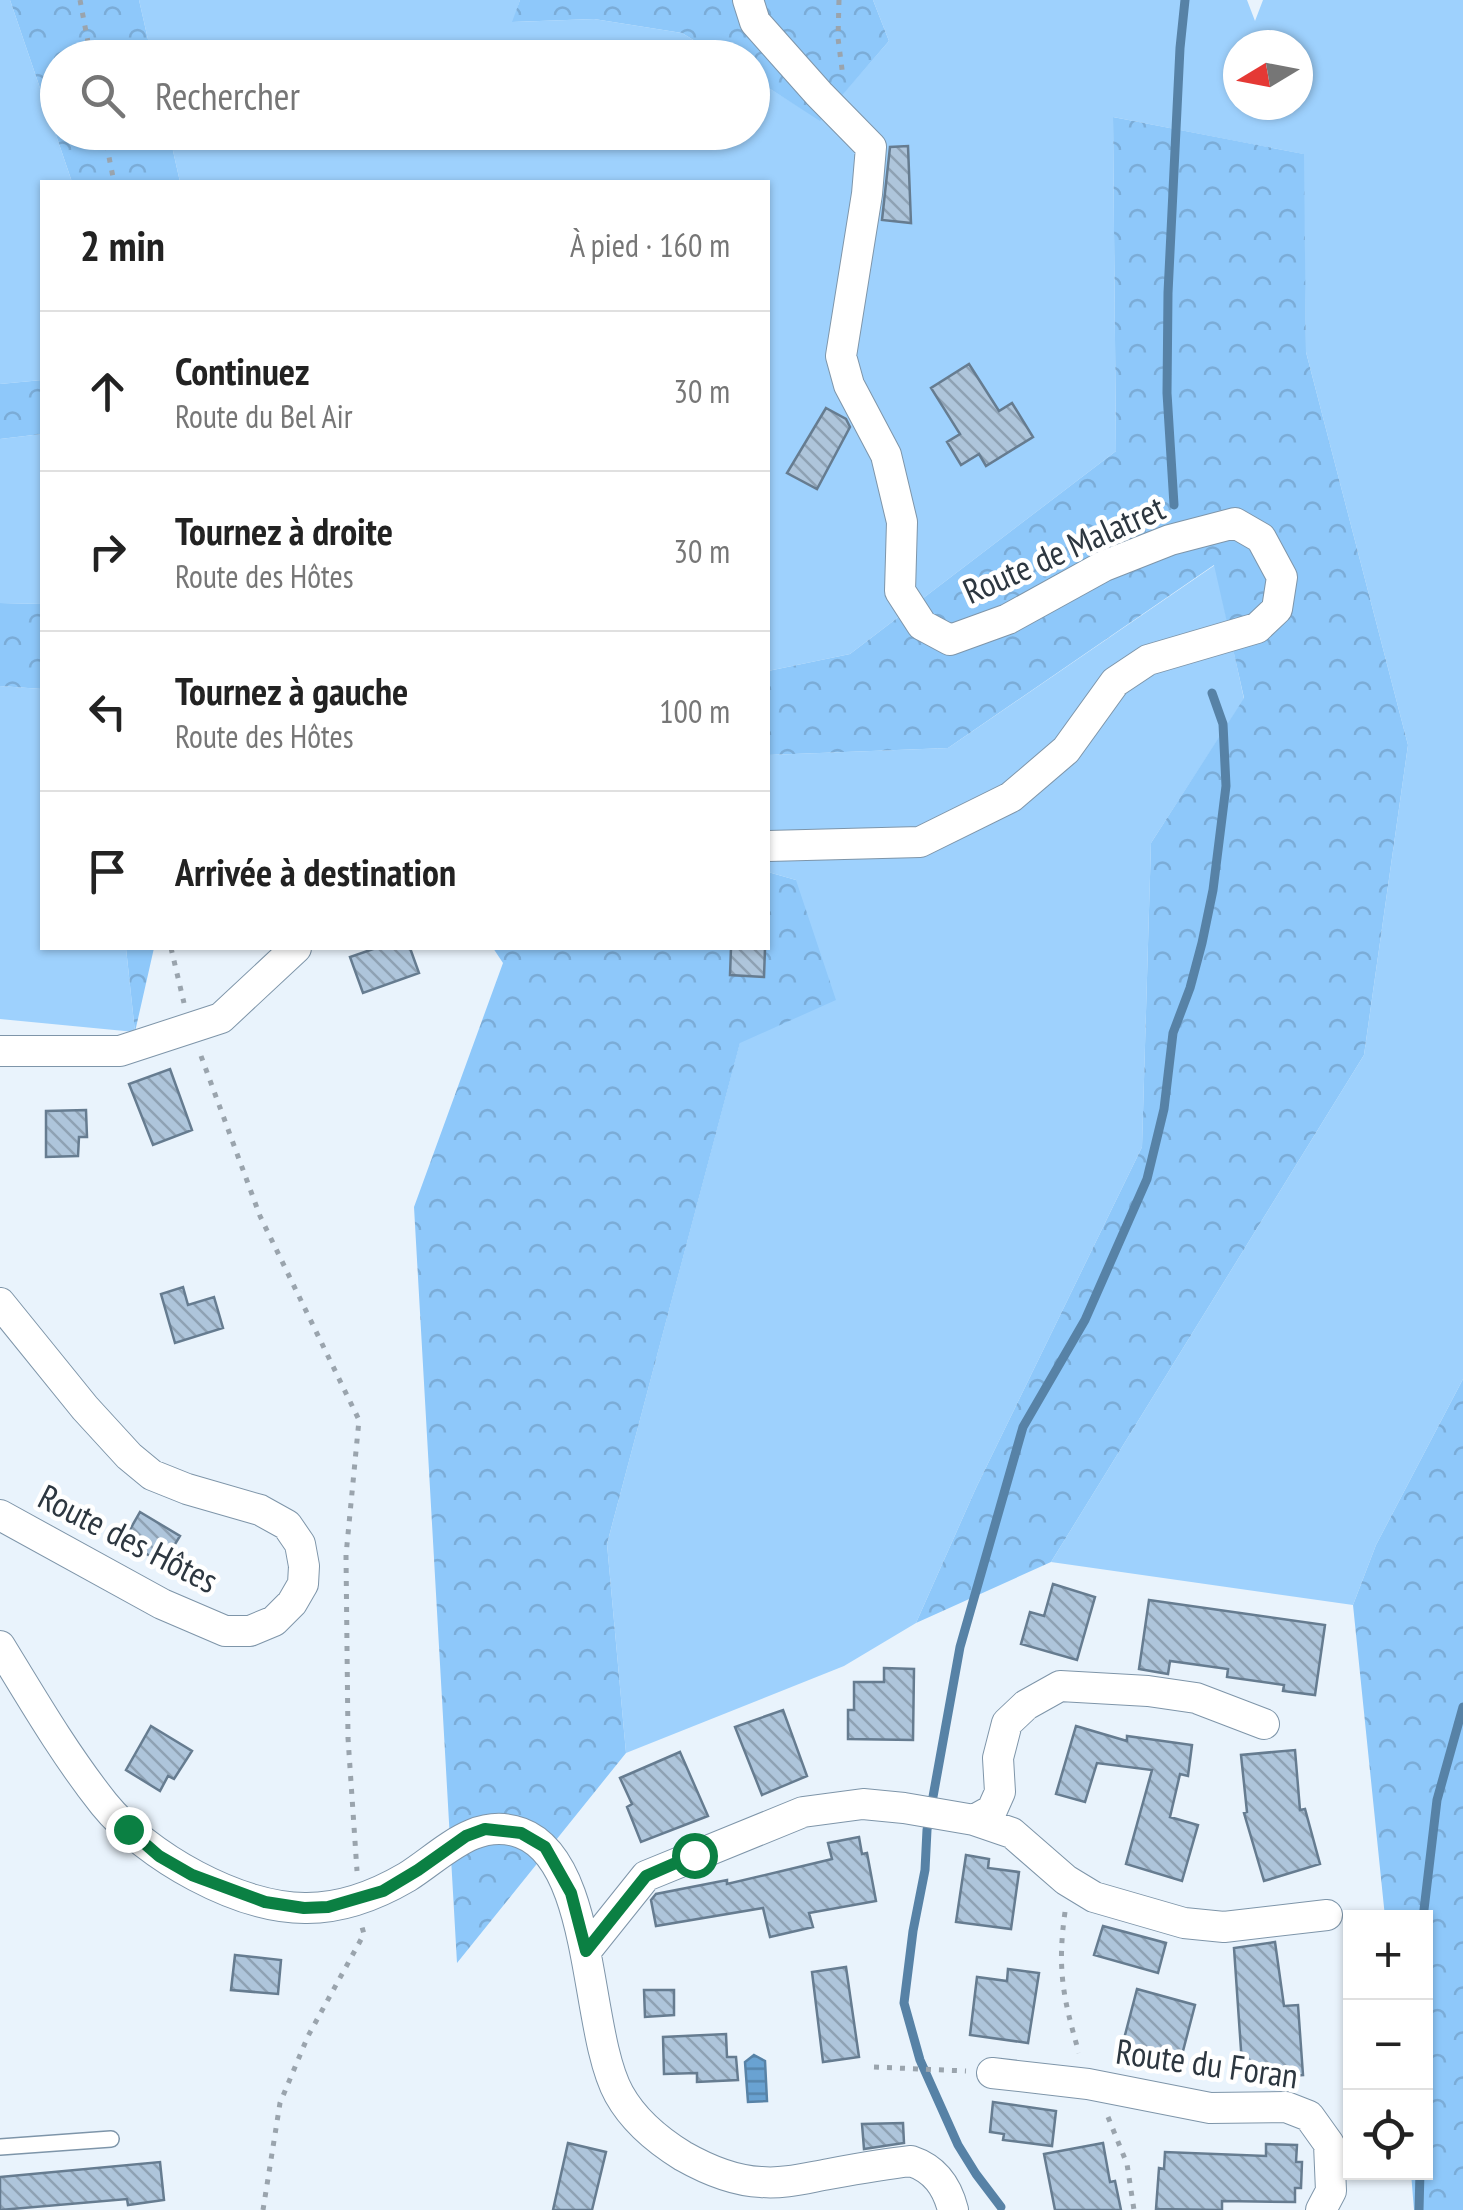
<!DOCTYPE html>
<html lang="fr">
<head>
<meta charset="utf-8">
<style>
  body { margin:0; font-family:"PT Sans Narrow",sans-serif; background:#f2f2f2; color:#222 }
  .controls { position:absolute; right:30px; bottom:30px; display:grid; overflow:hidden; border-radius:0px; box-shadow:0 2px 8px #0004 }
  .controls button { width:90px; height:90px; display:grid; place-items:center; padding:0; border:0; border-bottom:2px solid #e0e0e0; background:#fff; color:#222; font:50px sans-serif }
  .compass { position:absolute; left:1223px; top:30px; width:90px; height:90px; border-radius:50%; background:#fff; box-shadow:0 2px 8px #0004; rotate:260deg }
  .stop { position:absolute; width:30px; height:30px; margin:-22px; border:8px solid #0b8043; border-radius:50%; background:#fff }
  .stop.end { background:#0b8043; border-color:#fff; box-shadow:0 2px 10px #0008 }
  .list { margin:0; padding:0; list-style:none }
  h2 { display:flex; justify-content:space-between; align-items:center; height:130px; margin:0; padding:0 40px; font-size:42px }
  h2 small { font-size:32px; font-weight:400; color:#767676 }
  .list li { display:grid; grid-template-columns:65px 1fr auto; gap:30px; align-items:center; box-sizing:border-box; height:160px; padding:0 40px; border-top:2px solid #e0e0e0 }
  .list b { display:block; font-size:38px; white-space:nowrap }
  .list p { margin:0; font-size:32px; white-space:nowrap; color:#767676 }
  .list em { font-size:32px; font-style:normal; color:#767676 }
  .icon { flex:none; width:55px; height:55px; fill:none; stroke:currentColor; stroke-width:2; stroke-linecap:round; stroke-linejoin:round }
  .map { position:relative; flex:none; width:1463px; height:2210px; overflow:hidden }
  .search { position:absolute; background:#fff; box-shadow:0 2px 8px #0004; left:40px; top:40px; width:730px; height:110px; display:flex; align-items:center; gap:25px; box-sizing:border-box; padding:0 35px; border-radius:55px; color:#767676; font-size:38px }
  .panel { position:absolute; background:#fff; box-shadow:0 2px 8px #0004; left:40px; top:180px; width:730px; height:770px; border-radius:0px }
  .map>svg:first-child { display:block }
  .grass { fill:#9ed1fd; fill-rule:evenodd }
  .forest { fill:url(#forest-crowns) }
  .water { fill:url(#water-rules); stroke:#5782a6; stroke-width:2.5 }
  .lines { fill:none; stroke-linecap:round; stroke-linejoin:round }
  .stream { stroke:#5782a6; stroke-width:9 }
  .building { fill:url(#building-back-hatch); stroke:#667c90; stroke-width:2.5 }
  .service-casing { stroke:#7e95a9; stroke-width:18 }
  .minor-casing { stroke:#7e95a9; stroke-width:32 }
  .path { stroke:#9aa4ad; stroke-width:5; stroke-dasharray:5 8; stroke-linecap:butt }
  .service { stroke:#fff; stroke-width:15 }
  .minor { stroke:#fff; stroke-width:30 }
  .route { stroke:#0b8043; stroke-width:12 }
  .labels { text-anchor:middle; stroke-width:9; stroke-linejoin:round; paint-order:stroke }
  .street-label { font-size:35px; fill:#2d3740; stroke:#fff }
</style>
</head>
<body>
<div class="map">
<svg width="1463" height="2210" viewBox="0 0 1463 2210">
  <defs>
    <pattern id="forest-crowns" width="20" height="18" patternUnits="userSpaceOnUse" patternTransform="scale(2.5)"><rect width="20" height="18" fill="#8ec8fa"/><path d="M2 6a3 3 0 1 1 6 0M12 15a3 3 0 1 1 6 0" fill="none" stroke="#7bacd7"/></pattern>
    <pattern id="water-rules" width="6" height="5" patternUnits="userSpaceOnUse" patternTransform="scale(2.5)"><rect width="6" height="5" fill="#69a2d2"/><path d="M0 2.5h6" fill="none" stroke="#5785ac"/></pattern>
    <pattern id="building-back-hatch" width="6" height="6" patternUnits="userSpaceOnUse" patternTransform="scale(2.5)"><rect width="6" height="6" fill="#aec5db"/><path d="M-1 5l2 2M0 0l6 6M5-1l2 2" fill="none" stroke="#8ea1b3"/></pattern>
  </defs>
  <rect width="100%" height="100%" fill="#e9f3fc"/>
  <path class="grass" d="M 0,0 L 10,0 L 72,182 L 42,182 L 42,380 L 0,384 Z
    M 139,0 L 520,0 L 513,22 L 594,19 L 682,33 L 721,57 L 152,57 Z
    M 873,0 L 1247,0 L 1255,21 L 1263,0 L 1463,0 L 1463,1379 L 1376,1545 L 1353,1605 L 1051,1562 L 1364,1055 L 1408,745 L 1306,352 L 1303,154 L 1113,117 L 1116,451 L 850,654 L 768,671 L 768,182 L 180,182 L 169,133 L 752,132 L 753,78 L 820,120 L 889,41 ZM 1238,45 L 1298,45 L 1298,105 L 1238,105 Z
    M 42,434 L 42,604 L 0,603 L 0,439 Z
    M 1215,565 L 1244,699 L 1151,843 L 1142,1147 L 976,1488 L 916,1623 L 844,1666 L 626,1753 L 607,1544 L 740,1042 L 796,880 L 768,872 L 768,755 L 948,748 Z
    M 0,686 L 42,689 L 42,948 L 126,948 L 135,1032 L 0,1019 Z"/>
  <path class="forest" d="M 10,0 L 139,0 L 152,57 L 58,58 L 58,132 L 169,133 L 180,182 L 72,182 Z
    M 520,0 L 873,0 L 889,41 L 820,121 L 753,78 L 752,58 L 721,57 L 682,33 L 594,19 L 512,22 Z
    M 1113,117 L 1304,154 L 1306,352 L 1408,745 L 1364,1055 L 1051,1562 L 916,1623 L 976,1488 L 1142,1147 L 1151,843 L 1244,698 L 1214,565 L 948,748 L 768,755 L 768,671 L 850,654 L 1116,451 Z
    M 42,380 L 42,434 L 0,439 L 0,384 Z
    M 0,603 L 42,604 L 42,689 L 0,686 Z
    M 768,872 L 796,880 L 836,1000 L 740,1043 L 607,1544 L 626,1753 L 457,1963 L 414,1207 L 503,963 L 493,948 L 768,948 Z
    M 126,948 L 154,948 L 135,1032 Z
    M 1463,1379 L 1463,2210 L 1414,2210 L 1411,2173 L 1426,2172 L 1426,1918 L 1385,1917 L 1353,1605 L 1376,1545 Z"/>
  <path class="water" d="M 754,2055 L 765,2061 L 767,2101 L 748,2102 L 745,2062 Z"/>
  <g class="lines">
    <path class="stream" d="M 1174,505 L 1167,393 L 1168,293 L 1180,48 L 1185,0
      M 1423,1918 L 1437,1800 L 1463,1707
      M 1001,2207 L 976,2174 L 958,2145 L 920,2060 L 904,2003 L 913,1931 L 925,1870 L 927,1830 L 960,1647 L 1023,1427 L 1085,1320 L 1147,1179 L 1164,1109 L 1173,1033 L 1190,988 L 1202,943 L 1213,890 L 1226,786 L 1223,724 L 1212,693
      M 1419,2210 L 1420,2172"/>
  </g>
  <path class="building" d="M 908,146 L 911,223 L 882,220 L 890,147 Z
    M 969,364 L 999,411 L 1012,403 L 1033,437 L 986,466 L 979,454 L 961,465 L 947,442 L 960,434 L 931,388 Z
    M 826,408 L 846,419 L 850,427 L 817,489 L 787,473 Z
    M 376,948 L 410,948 L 419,973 L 363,993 L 350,957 Z
    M 731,948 L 765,948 L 764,977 L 730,975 Z
    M 170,1069 L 192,1130 L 153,1145 L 129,1084 Z
    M 86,1110 L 87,1137 L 79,1137 L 78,1156 L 46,1157 L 46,1111 Z
    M 183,1287 L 188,1305 L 214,1297 L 223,1328 L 175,1343 L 161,1294 Z
    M 140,1512 L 180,1536 L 163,1564 L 124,1540 Z
    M 1053,1584 L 1095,1597 L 1077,1660 L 1021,1644 L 1030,1612 L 1044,1616 Z
    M 1149,1600 L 1325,1625 L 1315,1695 L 1283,1691 L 1284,1685 L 1227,1677 L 1228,1669 L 1170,1661 L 1168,1674 L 1139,1669 Z
    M 884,1668 L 914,1669 L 913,1740 L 848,1739 L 848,1710 L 854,1710 L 854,1682 L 884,1682 Z
    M 783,1710 L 807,1776 L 762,1795 L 735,1727 Z
    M 151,1726 L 192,1751 L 174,1779 L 168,1776 L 160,1791 L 126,1770 Z
    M 1076,1726 L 1127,1741 L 1127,1736 L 1192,1745 L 1188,1776 L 1180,1774 L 1170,1817 L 1198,1825 L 1182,1881 L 1126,1864 L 1152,1770 L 1097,1763 L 1085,1802 L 1056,1794 Z
    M 1295,1750 L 1300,1810 L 1305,1809 L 1320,1864 L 1264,1881 L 1244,1813 L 1247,1812 L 1241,1755 Z
    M 680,1752 L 708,1816 L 641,1842 L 627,1807 L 632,1804 L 620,1778 Z
    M 859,1837 L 862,1854 L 867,1853 L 876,1901 L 809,1913 L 813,1927 L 770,1937 L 763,1908 L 656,1926 L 651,1900 L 656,1894 L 727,1880 L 727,1884 L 832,1859 L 828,1843 Z
    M 966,1855 L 989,1859 L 988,1868 L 1019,1872 L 1011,1929 L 956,1922 Z
    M 1103,1926 L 1166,1943 L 1158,1973 L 1094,1955 Z
    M 1275,1942 L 1284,2006 L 1298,2005 L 1303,2075 L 1243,2079 L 1234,1948 Z
    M 235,1955 L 281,1960 L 278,1994 L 231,1990 Z
    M 846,1967 L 859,2057 L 823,2062 L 812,1972 Z
    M 1008,1969 L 1039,1973 L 1028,2043 L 970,2035 L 977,1977 L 1007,1981 Z
    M 1137,1989 L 1195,2005 L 1177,2074 L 1119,2058 Z
    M 644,1990 L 674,1990 L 674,2015 L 645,2017 Z
    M 726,2034 L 727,2057 L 736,2057 L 738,2080 L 697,2082 L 697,2073 L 664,2074 L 663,2037 Z
    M 993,2102 L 1056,2111 L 1052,2146 L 1003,2140 L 1004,2134 L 990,2132 Z
    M 903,2123 L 904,2143 L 864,2149 L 862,2124 Z
    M 568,2143 L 606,2152 L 592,2210 L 553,2210 Z
    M 1103,2143 L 1110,2182 L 1115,2181 L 1121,2210 L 1055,2210 L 1044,2154 Z
    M 1266,2144 L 1297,2145 L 1296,2162 L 1302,2162 L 1301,2188 L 1295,2188 L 1295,2202 L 1222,2201 L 1222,2210 L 1156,2209 L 1159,2168 L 1164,2169 L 1165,2152 L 1266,2156 Z
    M 160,2162 L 164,2200 L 128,2205 L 127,2199 L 0,2210 L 0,2177 Z"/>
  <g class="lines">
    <g class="service-casing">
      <path id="service" d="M 0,2147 L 111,2139"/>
    </g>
    <g class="minor-casing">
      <path id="minor" d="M 748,0 L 755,22 L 819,94 L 871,147 L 867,194 L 841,356 L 849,385 L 886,455 L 902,522 L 900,591 L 922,625 L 950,640 L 1008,619 L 1104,566 L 1170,540 L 1235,523 L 1261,538 L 1282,577 L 1277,609 L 1257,628 L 1148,660 L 1115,682 L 1066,750 L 1011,797 L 920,842 L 768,846
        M 0,1051 L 120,1051 L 221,1018 L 296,948
        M 0,1303 L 85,1408 L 129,1456 L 152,1475 L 187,1489 L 260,1510 L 287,1525 L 300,1544 L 304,1566 L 303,1584 L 292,1603 L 274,1621 L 250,1631 L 225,1631 L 162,1604 L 0,1515
        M 0,1646 C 33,1700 65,1755 104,1804 C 146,1856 239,1909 307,1908 C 342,1908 378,1894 407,1877 C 442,1855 476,1816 521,1833 C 596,1861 584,2031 619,2094 C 634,2121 657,2140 683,2156 C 706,2169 735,2181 761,2182 C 784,2184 806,2178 829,2174 C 856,2169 883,2164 911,2161 C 935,2169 947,2186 953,2210
        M 974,1820 L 992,1810 L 1000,1792 L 998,1758 L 1007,1723 L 1026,1705 L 1060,1686 L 1148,1691 L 1196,1698 L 1264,1724
        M 586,1951 L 646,1876 L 803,1812 L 863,1804 L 904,1808 L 974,1820 L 1012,1833 L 1066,1880 L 1094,1897 L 1184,1923 L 1224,1927 L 1327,1915
        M 992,2073 L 1088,2084 L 1210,2108 L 1286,2107 L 1309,2116 L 1329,2144 L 1331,2191 L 1321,2210"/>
    </g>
    <path class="path" d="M 80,0 L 91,58
      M 839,0 L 838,38 L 843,77
      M 104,132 L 114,182
      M 171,948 L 184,1003
      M 201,1056 L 260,1216 L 359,1420 L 346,1555 L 348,1738 L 357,1871
      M 1065,1912 C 1057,1969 1063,1998 1079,2053
      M 874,2067 L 966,2071
      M 1108,2117 L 1127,2164 L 1134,2210
      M 263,2210 L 280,2103 L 308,2036 L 364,1934 L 362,1927"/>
    <use href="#service" class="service"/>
    <use href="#minor" class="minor"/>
  </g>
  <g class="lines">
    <path class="route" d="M 128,1829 L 159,1856 L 192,1875 L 265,1902 L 304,1908 L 328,1907 L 383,1891 L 418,1870 L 466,1836 L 485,1829 L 521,1833 L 545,1847 L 571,1893 L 586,1951 L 646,1876 L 694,1855"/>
  </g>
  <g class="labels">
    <g class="street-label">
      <text transform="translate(1064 550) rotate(-24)" y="12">Route de Malatret</text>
      <text transform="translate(128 1539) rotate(27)" y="12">Route des Hôtes</text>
      <text transform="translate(1207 2064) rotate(8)" y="12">Route du Foran</text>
    </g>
  </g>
</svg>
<div class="controls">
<button>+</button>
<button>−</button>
<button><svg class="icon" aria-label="locate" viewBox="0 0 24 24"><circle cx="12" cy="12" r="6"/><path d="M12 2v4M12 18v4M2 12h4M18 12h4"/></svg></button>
</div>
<svg class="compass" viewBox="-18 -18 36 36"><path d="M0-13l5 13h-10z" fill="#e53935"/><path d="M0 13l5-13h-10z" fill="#767676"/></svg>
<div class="stop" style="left:694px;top:1855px"></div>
<div class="stop end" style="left:128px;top:1829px"></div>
<div class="search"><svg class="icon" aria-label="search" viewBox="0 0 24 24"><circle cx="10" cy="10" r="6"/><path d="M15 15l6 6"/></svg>Rechercher</div>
<section class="panel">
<h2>2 min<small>À pied · 160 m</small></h2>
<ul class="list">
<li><svg class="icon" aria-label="ahead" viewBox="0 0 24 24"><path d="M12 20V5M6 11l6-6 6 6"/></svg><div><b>Continuez</b><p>Route du Bel Air</p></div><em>30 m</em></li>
<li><svg class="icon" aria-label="right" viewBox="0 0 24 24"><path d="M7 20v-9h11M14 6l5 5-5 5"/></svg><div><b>Tournez à droite</b><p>Route des Hôtes</p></div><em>30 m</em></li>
<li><svg class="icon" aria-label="left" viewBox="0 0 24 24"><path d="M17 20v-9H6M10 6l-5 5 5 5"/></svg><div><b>Tournez à gauche</b><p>Route des Hôtes</p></div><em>100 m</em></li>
<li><svg class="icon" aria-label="arrive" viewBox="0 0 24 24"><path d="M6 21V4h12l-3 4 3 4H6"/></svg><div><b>Arrivée à destination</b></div></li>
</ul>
</section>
</div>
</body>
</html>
